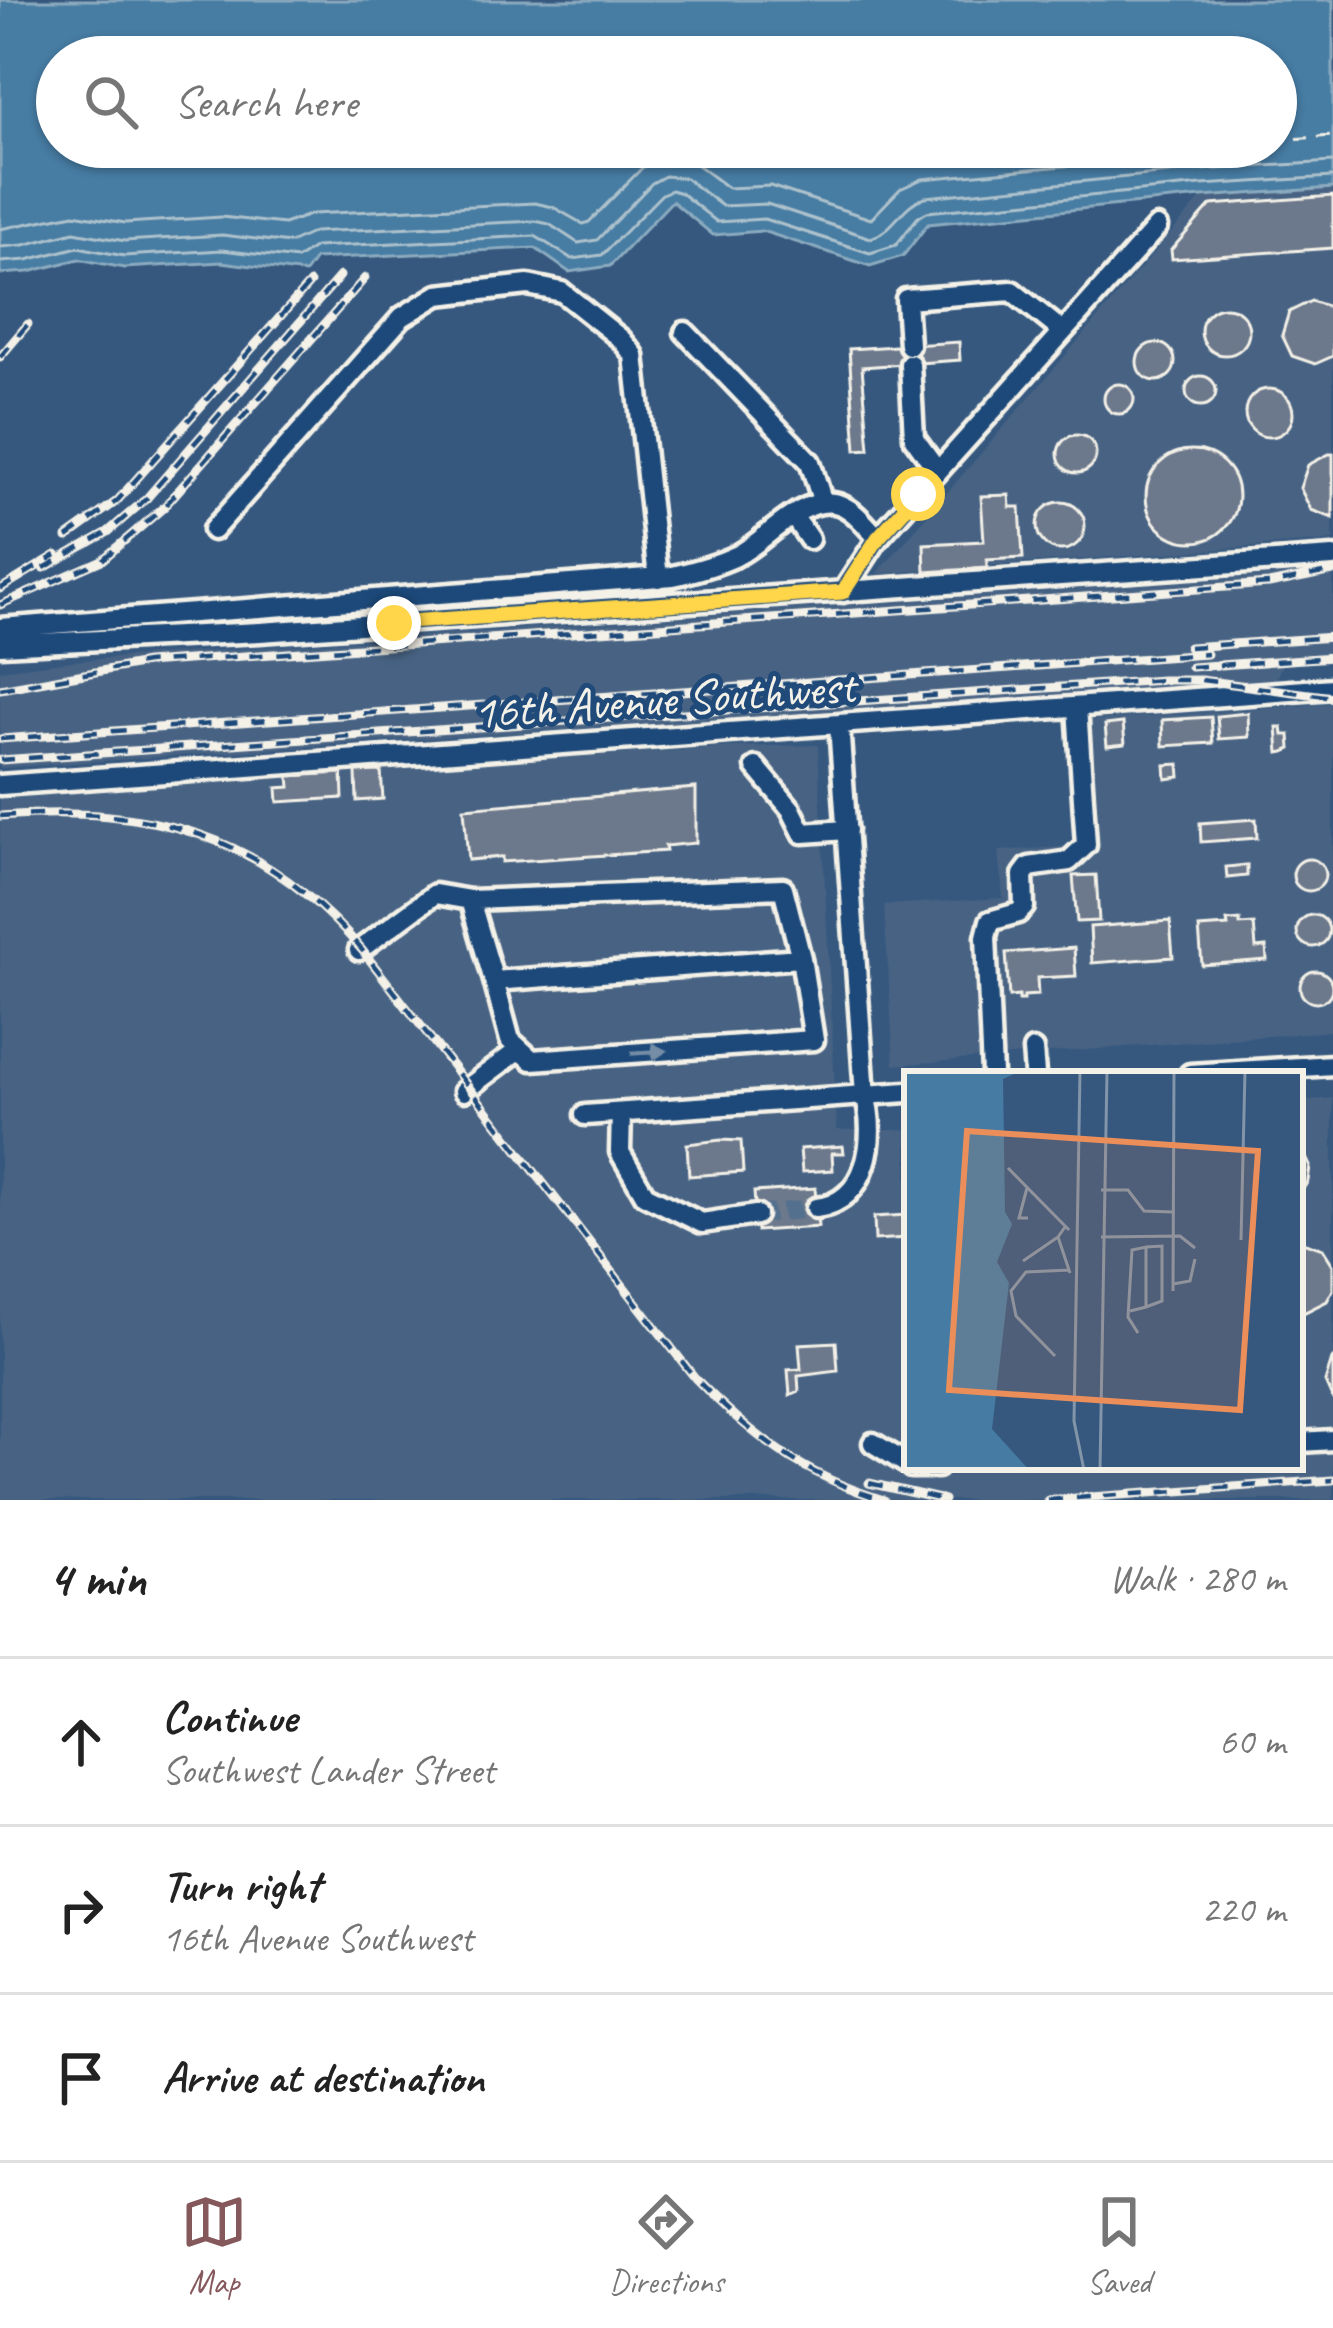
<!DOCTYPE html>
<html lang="en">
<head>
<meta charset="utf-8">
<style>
  body { margin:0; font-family:Caveat,sans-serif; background:#f6f6f6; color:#222 }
  .stop { position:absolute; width:36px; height:36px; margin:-27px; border:9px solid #ffd54a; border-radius:50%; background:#fff }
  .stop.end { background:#ffd54a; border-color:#fff; box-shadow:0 3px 12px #0008 }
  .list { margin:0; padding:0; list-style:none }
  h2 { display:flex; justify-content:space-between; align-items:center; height:156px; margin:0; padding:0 48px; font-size:51px }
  h2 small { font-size:39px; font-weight:400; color:#767676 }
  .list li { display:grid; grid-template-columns:78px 1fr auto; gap:36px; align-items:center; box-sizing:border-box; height:168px; padding:0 48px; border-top:3px solid #e0e0e0 }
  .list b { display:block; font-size:45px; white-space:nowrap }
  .list p { margin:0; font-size:39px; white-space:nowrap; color:#767676 }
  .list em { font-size:39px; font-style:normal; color:#767676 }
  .icon { flex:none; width:66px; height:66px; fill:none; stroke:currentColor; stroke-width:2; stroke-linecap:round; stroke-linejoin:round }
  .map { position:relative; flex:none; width:1333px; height:1500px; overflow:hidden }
  .search { position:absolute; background:#fff; box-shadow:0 3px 9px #0004; left:36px; right:36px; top:36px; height:132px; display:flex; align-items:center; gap:30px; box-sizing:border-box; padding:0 42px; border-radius:66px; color:#767676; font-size:45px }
  .sheet { height:660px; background:#fff }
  nav { display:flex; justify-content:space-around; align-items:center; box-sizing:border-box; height:168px; border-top:3px solid #e0e0e0; background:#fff; font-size:33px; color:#767676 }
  nav a { display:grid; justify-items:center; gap:6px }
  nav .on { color:#85585c }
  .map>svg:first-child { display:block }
  .built { fill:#466283 }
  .water { fill:#467ca3; stroke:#8cabbf; stroke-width:3; fill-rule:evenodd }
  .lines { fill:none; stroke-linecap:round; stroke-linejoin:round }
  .shore { stroke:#aec2cc; stroke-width:3 }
  .building { fill:#6c788b; stroke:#f4f1e8; stroke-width:3 }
  .minor-tunnel { stroke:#526f8f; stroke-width:18; stroke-dasharray:18 9; stroke-linecap:butt }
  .minor-casing { stroke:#f4f1e8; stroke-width:27 }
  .path { stroke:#f4f1e8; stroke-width:3; stroke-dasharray:12 9; stroke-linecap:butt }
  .minor { stroke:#1f4a7a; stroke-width:18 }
  .rail-casing { stroke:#f4f1e8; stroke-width:9 }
  .rail { stroke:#1f4a7a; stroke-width:4.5; stroke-dasharray:14; stroke-linecap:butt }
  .oneway { fill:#748da6 }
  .route { stroke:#ffd54a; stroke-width:15 }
  .labels { text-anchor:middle; stroke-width:10; stroke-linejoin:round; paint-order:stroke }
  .street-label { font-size:48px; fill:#f4f1e8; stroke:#1f4a7a }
  .inset-road { fill:none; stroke:#8295a9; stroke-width:3 }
  .view { fill:#ec8e59; fill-opacity:0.15; stroke:#ec8e59; stroke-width:6 }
  .inset-edge { fill:none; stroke:#f4f1e8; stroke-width:6 }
</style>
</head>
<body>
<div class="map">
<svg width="1333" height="1500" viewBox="0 0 1333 1500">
  <rect width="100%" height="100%" fill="#36587f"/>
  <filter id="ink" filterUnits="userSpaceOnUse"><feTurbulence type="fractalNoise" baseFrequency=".00833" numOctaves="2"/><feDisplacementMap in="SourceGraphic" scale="24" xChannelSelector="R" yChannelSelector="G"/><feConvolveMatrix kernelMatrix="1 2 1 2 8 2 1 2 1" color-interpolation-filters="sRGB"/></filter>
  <g filter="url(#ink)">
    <path class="built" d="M 1333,188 L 1333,541 L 877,574 L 1202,197 Z
      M 1333,571 L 1333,661 L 1282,665 L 1275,681 L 0,768 L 0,670 L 70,661 Z
      M 1333,703 L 1333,1031 L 894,1065 L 884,905 L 1003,898 L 999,851 L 1076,846 L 1067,722 Z
      M 818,745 L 837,1130 L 907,1130 L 907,1467 L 1300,1467 L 1300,1101 L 1333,1098 L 1333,1500 L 0,1500 L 0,799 L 349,771 L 731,747 Z"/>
    <path class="water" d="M 0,0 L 1333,0 L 1333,188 L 1202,197 L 928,224 L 903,256 L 870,266 L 762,231 L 713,235 L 672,201 L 610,266 L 569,272 L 535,248 L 315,259 L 305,273 L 222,262 L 124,268 L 79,259 L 29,272 L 0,274 ZM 57,57 L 1276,57 L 1276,147 L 57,147 Z"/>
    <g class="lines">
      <path class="shore" d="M 0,229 L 74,214 L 125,223 L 222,217 L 284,224 L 312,214 L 535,203 L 553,207 L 583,224 L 589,222 L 643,167 L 670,157 L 693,162 L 728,188 L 770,186 L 871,219 L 900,189 L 922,179 L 1273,147
        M 0,247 L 24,245 L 74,232 L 125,241 L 222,235 L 290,243 L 314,232 L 535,221 L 549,224 L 578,243 L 597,240 L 652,183 L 665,176 L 685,178 L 722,206 L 767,204 L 871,238 C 895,230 901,205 925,197 L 1199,170 L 1333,162
        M 0,262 L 27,260 L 78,247 L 124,256 L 222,250 L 297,259 L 315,247 L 535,236 L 572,259 L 602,255 L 662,194 L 671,190 L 681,193 L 717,222 L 764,219 L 870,253 L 896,245 L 918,217 L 927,212 L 1201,185 L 1333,177"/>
    </g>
    <path class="building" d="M 1333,196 L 1333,248 L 1172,259 L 1171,250 L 1211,205 Z
      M 1311,301 L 1333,308 L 1333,356 L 1315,364 L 1292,356 L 1282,335 L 1289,312 Z
      M1201 331a24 24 0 1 1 48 0a24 24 0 1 1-48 0Z
      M 959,342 L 960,360 L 862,367 L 869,449 L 856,450 L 849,349 Z
      M1137 362a19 19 0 1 1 38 0a19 19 0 1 1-38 0Z
      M1186 391a15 15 0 1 1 30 0a15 15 0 1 1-30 0Z
      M1104 399a15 15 0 1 1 30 0a15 15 0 1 1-30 0Z
      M1245 413a24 24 0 1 1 48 0a24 24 0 1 1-48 0Z
      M1058 454a19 19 0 1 1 38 0a19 19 0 1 1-38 0Z
      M1146 496a46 46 0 1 1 92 0a46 46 0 1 1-92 0Z
      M 1329,454 L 1333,454 L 1333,518 L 1311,510 L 1300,488 L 1308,465 Z
      M 1009,495 L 1010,507 L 1020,507 L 1023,558 L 987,560 L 987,568 L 925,572 L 924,544 L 984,541 L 981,496 Z
      M1037 526a24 24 0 1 1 48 0a24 24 0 1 1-48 0Z
      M 1248,713 L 1249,737 L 1219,739 L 1217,716 Z
      M 1211,717 L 1213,743 L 1163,746 L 1162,720 Z
      M 1123,723 L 1125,744 L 1107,746 L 1105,725 Z
      M 1277,727 L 1282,727 L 1283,735 L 1290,735 L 1291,749 L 1284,752 L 1279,753 Z
      M 1179,764 L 1180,777 L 1166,779 L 1165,765 Z
      M 381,771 L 383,799 L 357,801 L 356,772 Z
      M 342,773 L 343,798 L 278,802 L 277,788 L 290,787 L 289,776 Z
      M 696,788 L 696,843 L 665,846 L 666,851 L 502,862 L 502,857 L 468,860 L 464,808 Z
      M 1256,819 L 1257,838 L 1201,842 L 1200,823 Z
      M1293 875a16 16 0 1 1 32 0a16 16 0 1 1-32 0Z
      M 1247,865 L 1247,876 L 1227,878 L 1226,867 Z
      M 1096,875 L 1099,921 L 1077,922 L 1073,876 Z
      M1297 931a16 16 0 1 1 32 0a16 16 0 1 1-32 0Z
      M 1240,920 L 1240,925 L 1254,924 L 1256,948 L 1266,947 L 1267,960 L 1202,965 L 1199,928 L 1228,926 L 1227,921 Z
      M 1170,921 L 1173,957 L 1092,963 L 1090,927 Z
      M 1074,948 L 1076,976 L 1037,978 L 1038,995 L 1024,996 L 1024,1000 L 1019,1000 L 1019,996 L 1009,997 L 1006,953 Z
      M1300 987a16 16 0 1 1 32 0a16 16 0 1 1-32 0Z
      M 721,1140 L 741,1141 L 743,1172 L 689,1176 L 687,1144 Z
      M 1300,1145 L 1310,1166 L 1308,1181 L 1300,1194 Z
      M 843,1146 L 844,1153 L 832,1153 L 833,1170 L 802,1172 L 800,1149 Z
      M 815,1188 L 818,1227 L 757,1231 L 754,1192 Z
      M 907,1215 L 907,1238 L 875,1240 L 874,1217 Z
      M 1300,1241 L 1323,1249 L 1333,1265 L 1333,1290 L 1327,1301 L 1301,1314 Z
      M 836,1342 L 838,1371 L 798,1376 L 799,1391 L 790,1395 L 788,1370 L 801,1369 L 799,1344 Z
      M 1332,1359 L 1333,1358 L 1333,1400 L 1325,1382 Z"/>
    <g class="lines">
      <path class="minor-tunnel" d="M 756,1215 L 816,1208"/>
      <g class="minor-casing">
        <path id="minor" d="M 685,332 L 810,462 L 823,503
          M 909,345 L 906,299 L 1012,291 L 1062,331
          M 910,364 L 914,438 L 938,471
          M 794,517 L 809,539
          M 213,530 L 402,317 L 438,295 L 528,285 L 562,292 L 621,339 L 634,355 L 658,578
          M 843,592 L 878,538 L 1157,227
          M 0,628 L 673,576 C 695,571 715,566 736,556 C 765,542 800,497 834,503 C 852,506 866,526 878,538
          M 0,645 L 260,632 L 1333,557
          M 756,767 L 791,809 L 803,833 L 847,830
          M 0,785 L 1333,688
          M 359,950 L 435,894 L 470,900 L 783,888 L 801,958 L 494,981 L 470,900
          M 494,981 L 510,1040 L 532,1060 L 814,1040 L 801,958
          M 1033,1050 L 1035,1074
          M 992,1074 L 986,937 L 990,921 L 1018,913 L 1024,907 L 1023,875 L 1029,867 L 1069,861 L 1086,845 L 1077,707
          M 1190,1074 L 1333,1065
          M 464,1091 L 520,1049
          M 621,1113 L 620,1152 L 645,1195 L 702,1223 L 756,1215
          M 585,1115 L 907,1092
          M 816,1208 C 869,1202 877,1136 865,1095 L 839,724
          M 1300,1442 L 1333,1440
          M 873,1443 L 907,1464
          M 911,1467 L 937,1467"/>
      </g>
      <path class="path" d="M 1276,140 L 1333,136"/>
      <use href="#minor" class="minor"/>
      <g class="rail-casing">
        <path id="rail" d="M 0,357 L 28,324
          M 67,537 L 117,501 L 310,283
          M 44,568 L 108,532 L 146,499 L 340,276
          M 0,589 L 56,555
          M 0,605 L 102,560 L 164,507 L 365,278
          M 1189,647 L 1333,637
          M 1191,667 L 1333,657
          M 0,689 L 146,663 L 1269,584 L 1333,571
          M 0,739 L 1207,654
          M 0,760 L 1162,680 L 1201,680 L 1333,697
          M 0,816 C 151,805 261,832 362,950 L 695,1378 C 753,1437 804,1476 884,1500
          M 869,1483 L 944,1500
          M 1048,1500 L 1333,1480"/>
      </g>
      <use href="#rail" class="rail"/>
    </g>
    <defs><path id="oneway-solid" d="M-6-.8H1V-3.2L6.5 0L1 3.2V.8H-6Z" transform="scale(3)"/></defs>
    <use class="oneway" href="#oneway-solid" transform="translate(649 1052) rotate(-4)"/>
  </g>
  <g class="lines" filter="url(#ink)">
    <path class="route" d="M 394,623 L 843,592 L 878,538 L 918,494"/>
  </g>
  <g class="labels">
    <g class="street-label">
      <text transform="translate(664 698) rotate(-4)" y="17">16th Avenue Southwest</text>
    </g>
  </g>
  <g transform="translate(904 1071)">
    <rect width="399" height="399" fill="#36587f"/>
    <path d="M 0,0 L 117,0 L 99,8 L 101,141 L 108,153 L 93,191 L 105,212 L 88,358 L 125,399 L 0,399 Z" fill="#467ca3"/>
    <path class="inset-road" d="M 176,0 L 170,350 L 180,399M 104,97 L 165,159M 123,117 L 115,147 L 124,147M 197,119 L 224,119 L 240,140 L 269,141M 161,156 L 154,166 L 166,202M 197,166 L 276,165 L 291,177M 337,169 L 341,0M 119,190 L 154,166M 269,213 L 286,210 L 291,188M 269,220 L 270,0M 242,236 L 258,230 L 258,175 L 242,176M 226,240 L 242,236 L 242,176 L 228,179 L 224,246 L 234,262M 151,285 L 112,245 L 107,220 L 122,201 L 166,199M 196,399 L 203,0"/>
    <path class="view" d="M 63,60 L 354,80 L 336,339 L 45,319 Z"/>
    <rect width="399" height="399" class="inset-edge"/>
  </g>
</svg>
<div class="stop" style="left:918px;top:494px"></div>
<div class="stop end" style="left:394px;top:623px"></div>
<div class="search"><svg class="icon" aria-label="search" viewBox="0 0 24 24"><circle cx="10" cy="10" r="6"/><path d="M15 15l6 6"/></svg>Search here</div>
</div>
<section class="sheet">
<h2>4 min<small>Walk · 280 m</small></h2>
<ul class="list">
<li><svg class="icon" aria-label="ahead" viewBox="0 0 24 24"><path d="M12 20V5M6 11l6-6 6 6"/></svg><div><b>Continue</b><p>Southwest Lander Street</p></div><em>60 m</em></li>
<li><svg class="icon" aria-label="right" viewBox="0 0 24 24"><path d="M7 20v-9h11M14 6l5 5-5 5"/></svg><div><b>Turn right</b><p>16th Avenue Southwest</p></div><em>220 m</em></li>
<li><svg class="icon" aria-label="arrive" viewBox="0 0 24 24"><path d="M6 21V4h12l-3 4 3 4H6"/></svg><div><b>Arrive at destination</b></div></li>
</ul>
</section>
<nav>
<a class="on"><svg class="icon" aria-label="map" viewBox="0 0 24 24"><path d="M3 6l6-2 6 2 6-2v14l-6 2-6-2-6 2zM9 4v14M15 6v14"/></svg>Map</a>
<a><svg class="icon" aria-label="directions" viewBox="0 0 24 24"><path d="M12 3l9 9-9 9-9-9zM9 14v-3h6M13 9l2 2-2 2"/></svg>Directions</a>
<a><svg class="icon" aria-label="saved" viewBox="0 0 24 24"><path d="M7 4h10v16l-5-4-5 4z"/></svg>Saved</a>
</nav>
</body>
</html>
